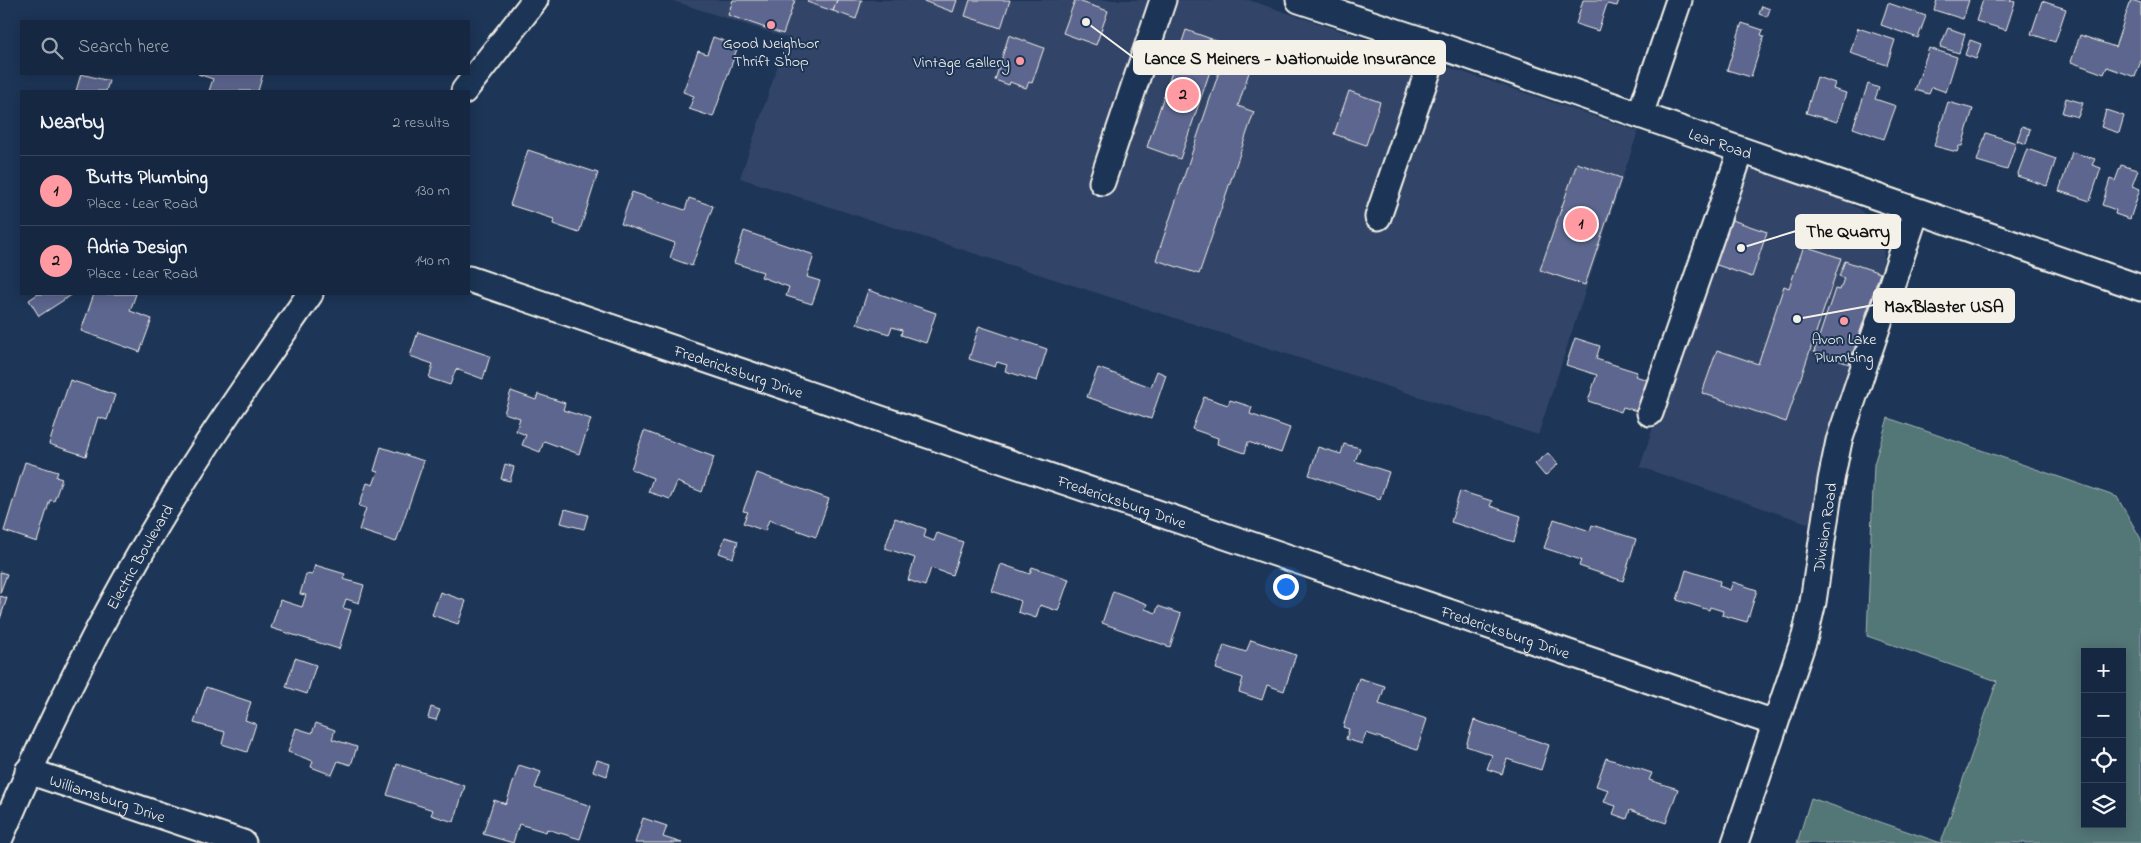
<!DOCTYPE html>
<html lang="en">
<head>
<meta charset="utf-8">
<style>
  body { margin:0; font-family:"Indie Flower",sans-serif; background:#1f3048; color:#f1f3f6 }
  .controls { position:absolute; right:15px; bottom:15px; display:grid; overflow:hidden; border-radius:0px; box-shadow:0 2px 12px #0003 }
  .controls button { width:45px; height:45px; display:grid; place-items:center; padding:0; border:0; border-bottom:1px solid #35445a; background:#162841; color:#f1f3f6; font:25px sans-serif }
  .you { position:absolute; left:1285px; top:586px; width:18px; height:18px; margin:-12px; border:4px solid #fff; border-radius:50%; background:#1a73e8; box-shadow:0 0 0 8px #1a73e833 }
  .badge { display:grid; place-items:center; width:32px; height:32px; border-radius:50%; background:#ff9aa2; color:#111; font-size:16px; font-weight:700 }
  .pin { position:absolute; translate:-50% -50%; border:2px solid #fff; box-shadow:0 1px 5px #0006 }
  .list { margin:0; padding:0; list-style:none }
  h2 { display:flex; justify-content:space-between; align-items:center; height:65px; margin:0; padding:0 20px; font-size:21px }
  h2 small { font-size:16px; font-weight:400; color:#9ea6b1 }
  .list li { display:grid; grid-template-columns:32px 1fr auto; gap:15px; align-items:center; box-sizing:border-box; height:70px; padding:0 20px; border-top:1px solid #35445a }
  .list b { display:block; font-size:19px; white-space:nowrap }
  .list p { margin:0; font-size:16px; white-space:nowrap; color:#9ea6b1 }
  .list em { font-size:16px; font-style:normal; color:#9ea6b1 }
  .icon { flex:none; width:28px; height:28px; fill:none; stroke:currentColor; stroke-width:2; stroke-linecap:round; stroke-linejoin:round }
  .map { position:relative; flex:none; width:2141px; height:843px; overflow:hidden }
  .search { position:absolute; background:#162841; box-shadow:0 2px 12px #0003; left:20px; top:20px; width:450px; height:55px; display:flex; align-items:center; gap:12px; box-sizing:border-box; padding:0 18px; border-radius:0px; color:#9ea6b1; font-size:19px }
  .panel { position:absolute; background:#162841; box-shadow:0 2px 12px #0003; left:20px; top:90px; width:450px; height:205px; border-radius:0px }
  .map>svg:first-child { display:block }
  .built { fill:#304468 }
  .green { fill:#537677; stroke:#a4b4b0; fill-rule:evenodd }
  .building { fill:#5b668e; stroke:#f4f1e8 }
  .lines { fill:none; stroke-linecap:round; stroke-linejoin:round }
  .minor-casing { stroke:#f4f1e8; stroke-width:29 }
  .minor { stroke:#1d3557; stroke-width:25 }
  .poi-dot { fill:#ff9aa2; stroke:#1d3557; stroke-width:2 }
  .labels { text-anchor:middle; stroke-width:4; stroke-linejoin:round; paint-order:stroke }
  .poi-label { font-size:16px; fill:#f4f1e8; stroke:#1d3557 }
  .street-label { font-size:16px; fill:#f4f1e8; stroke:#1d3557 }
  .leader { fill:none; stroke:#f4f1e8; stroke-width:2 }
  .callout-dot { fill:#f4f1e8; stroke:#1d3557; stroke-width:2 }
  .callout { fill:#f4f1e8; stroke:#f4f1e8; stroke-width:2 }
  .callout-label { font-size:18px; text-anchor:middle; font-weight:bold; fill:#111 }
</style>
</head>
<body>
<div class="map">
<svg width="2141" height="843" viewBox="0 0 2141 843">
  <rect width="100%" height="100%" fill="#1d3557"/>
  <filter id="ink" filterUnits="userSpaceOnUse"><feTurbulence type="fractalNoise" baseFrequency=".02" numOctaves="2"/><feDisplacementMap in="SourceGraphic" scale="10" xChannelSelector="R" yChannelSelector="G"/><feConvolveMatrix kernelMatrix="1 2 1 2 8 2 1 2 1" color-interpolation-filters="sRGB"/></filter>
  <g filter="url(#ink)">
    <path class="built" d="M 670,0 L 1249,0 L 1638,131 L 1538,435 L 740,178 L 787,38 Z
      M 1739,164 L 1845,201 L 1860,209 L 1878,227 L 1882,241 L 1884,255 L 1882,270 L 1823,449 L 1810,524 L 1640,467 Z"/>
    <path class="green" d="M 1888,418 L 2117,497 L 2141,539 L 2141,843 L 1941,843 L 1997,681 L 1867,636 L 1874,464 ZM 2085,652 L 2122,652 L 2122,824 L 2085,824 Z
      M 1811,798 L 1941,843 L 1797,843 Z"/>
    <path class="building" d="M 733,0 L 795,0 L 783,34 L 728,15 Z
      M 808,0 L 837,0 L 833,11 L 807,2 Z
      M 837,0 L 862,0 L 856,19 L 833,11 Z
      M 921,0 L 957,0 L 953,12 Z
      M 970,0 L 1010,0 L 1001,28 L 965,16 Z
      M 1075,0 L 1108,11 L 1096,45 L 1063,33 Z
      M 1583,0 L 1619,0 L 1617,6 L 1607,4 L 1598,31 L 1576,24 Z
      M 1937,0 L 1969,0 L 1963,19 L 1934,10 Z
      M 1983,0 L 2009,0 L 2015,2 L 2006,30 L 1976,21 Z
      M 2131,0 L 2141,3 L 2141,61 L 2135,77 L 2107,67 L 2104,74 L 2071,62 L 2080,35 L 2115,47 Z
      M 2042,1 L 2066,9 L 2055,42 L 2031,34 Z
      M 1888,3 L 1926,16 L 1918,38 L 1881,25 Z
      M 1762,6 L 1770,9 L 1767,17 L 1759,14 Z
      M 1742,23 L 1763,30 L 1761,35 L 1764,36 L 1751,77 L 1727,70 Z
      M 1858,28 L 1895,40 L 1887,65 L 1850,53 Z
      M 1948,28 L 1965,34 L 1959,53 L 1940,47 Z
      M 1186,30 L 1220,42 L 1180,159 L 1147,147 Z
      M 1009,35 L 1044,48 L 1032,83 L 1029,82 L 1026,88 L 1010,82 L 1009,85 L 995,80 Z
      M 713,37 L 738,46 L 713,117 L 689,109 L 694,96 L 683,92 L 698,51 L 707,54 Z
      M 1970,40 L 1981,44 L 1976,59 L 1965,55 Z
      M 1227,48 L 1254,57 L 1238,106 L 1254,112 L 1199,274 L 1156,260 Z
      M 1929,48 L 1957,57 L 1946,92 L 1932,87 L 1929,94 L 1915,90 Z
      M 81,74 L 109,81 L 106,91 L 76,91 Z
      M 198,74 L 263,74 L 258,91 L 209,91 L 213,79 Z
      M 1817,77 L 1835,83 L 1833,89 L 1846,93 L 1837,122 L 1806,113 Z
      M 1868,84 L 1879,88 L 1875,99 L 1896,106 L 1884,139 L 1853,128 Z
      M 1349,91 L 1380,102 L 1366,145 L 1334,134 Z
      M 2066,98 L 2083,103 L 2078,117 L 2062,113 Z
      M 1948,102 L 1973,109 L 1962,146 L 1959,146 L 1957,152 L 1934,146 Z
      M 2106,110 L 2124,116 L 2119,133 L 2101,127 Z
      M 2022,126 L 2030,129 L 2026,144 L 2017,141 Z
      M 1986,133 L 2016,143 L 2007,170 L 1977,161 Z
      M 2027,149 L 2056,159 L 2047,186 L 2017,176 Z
      M 528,150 L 598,173 L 579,233 L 553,224 L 554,219 L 510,205 Z
      M 2072,152 L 2095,159 L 2092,165 L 2101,168 L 2090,201 L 2059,191 Z
      M 1577,163 L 1621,178 L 1585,285 L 1540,270 Z
      M 2121,165 L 2138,170 L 2132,186 L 2140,189 L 2130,219 L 2115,214 L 2116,210 L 2102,205 L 2110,179 L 2115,181 Z
      M 632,192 L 685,210 L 689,198 L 713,206 L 692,266 L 670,258 L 675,243 L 621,224 Z
      M 1729,219 L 1767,232 L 1752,277 L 1714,264 Z
      M 744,231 L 814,255 L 807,277 L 820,281 L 812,304 L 786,296 L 789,287 L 761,277 L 763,272 L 734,263 Z
      M 1804,246 L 1841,258 L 1786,422 L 1702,393 L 1717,350 L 1758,364 L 1784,286 L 1789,288 Z
      M 1845,261 L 1880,273 L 1849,364 L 1814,352 L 1835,289 L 1840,290 L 1844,278 L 1839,276 Z
      M 868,290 L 936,313 L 926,343 L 901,335 L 902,330 L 892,327 L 889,334 L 857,324 Z
      M 38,294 L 73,294 L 39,316 L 29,300 Z
      M 94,294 L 136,294 L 130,311 L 152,319 L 140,352 L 81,331 Z
      M 979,326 L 1047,349 L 1037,381 L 1005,371 L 1007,365 L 997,362 L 995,367 L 969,359 Z
      M 418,332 L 490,356 L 483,379 L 456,369 L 450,385 L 429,378 L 433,364 L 410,356 Z
      M 1575,338 L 1600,346 L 1596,359 L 1637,372 L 1635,376 L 1648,380 L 1637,411 L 1623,407 L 1621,412 L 1588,401 L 1597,375 L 1566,365 Z
      M 1098,368 L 1151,387 L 1157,371 L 1166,375 L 1151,419 L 1087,397 Z
      M 70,380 L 115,395 L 107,420 L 98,417 L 86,456 L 49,444 Z
      M 511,391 L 536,400 L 538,394 L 565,403 L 563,410 L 591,419 L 579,454 L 544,441 L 540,452 L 522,445 L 526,435 L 516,431 L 520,418 L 504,413 Z
      M 1204,397 L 1228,405 L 1230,400 L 1252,407 L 1250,414 L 1290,428 L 1281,453 L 1248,442 L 1245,453 L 1217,444 L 1218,438 L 1192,429 Z
      M 644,431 L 714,457 L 702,492 L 677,482 L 670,499 L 648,492 L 653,478 L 631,469 Z
      M 1344,444 L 1360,448 L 1355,461 L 1389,472 L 1380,499 L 1309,475 L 1318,447 L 1341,454 Z
      M 381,447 L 424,461 L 396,542 L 359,530 L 366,508 L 359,506 L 367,483 L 373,485 L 378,472 L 374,471 Z
      M 1548,453 L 1558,464 L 1545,476 L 1535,464 Z
      M 25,462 L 58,472 L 56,477 L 62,479 L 54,501 L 50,500 L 37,542 L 4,531 Z
      M 505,464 L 514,467 L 510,481 L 501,479 Z
      M 757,473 L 829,499 L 816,537 L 769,520 L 765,531 L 743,523 L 748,512 L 743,511 Z
      M 1460,491 L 1492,501 L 1490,506 L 1521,516 L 1514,542 L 1451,522 Z
      M 565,509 L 588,515 L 584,529 L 561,523 Z
      M 895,518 L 926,529 L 924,537 L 934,541 L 937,533 L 963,542 L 952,575 L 931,568 L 925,586 L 908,580 L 915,558 L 885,548 Z
      M 1554,519 L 1590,531 L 1592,525 L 1636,539 L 1623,581 L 1579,566 L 1581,560 L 1544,548 Z
      M 725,537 L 738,541 L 733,558 L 719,553 Z
      M 1001,564 L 1030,574 L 1032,567 L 1069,579 L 1058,611 L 1040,605 L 1036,618 L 1018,612 L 1021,601 L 992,591 Z
      M 315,565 L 345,574 L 343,579 L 364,585 L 359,603 L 346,599 L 343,608 L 351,610 L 339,649 L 271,628 L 280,600 L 302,607 L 306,595 L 300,594 L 306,574 L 312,575 Z
      M 1686,570 L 1720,581 L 1719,586 L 1730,590 L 1733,582 L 1757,590 L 1747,622 L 1722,615 L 1723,611 L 1710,607 L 1709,610 L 1677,600 Z
      M 0,572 L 7,574 L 0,593 Z
      M 1113,591 L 1147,604 L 1145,609 L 1156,613 L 1158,606 L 1181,614 L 1170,647 L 1102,623 Z
      M 440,592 L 466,601 L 458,624 L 432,615 Z
      M 0,596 L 7,598 L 0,619 Z
      M 1251,640 L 1296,655 L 1284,691 L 1267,685 L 1262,700 L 1239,692 L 1243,678 L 1216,669 L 1224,645 L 1246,652 Z
      M 295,658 L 316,665 L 307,694 L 286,687 Z
      M 1359,678 L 1385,686 L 1379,704 L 1427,719 L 1417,750 L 1366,733 L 1362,744 L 1346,739 L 1349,729 L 1343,727 Z
      M 206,687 L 251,702 L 245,720 L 256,724 L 247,752 L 222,744 L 225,732 L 194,723 Z
      M 431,707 L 440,710 L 436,720 L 428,718 Z
      M 1474,720 L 1549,745 L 1541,770 L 1507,759 L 1502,774 L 1487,769 L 1492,755 L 1466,746 Z
      M 316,723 L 335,730 L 332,739 L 357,747 L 351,765 L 338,761 L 332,775 L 311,767 L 313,761 L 288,752 L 296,728 L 312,733 Z
      M 1606,758 L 1652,773 L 1649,780 L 1678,789 L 1666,823 L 1630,810 L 1627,819 L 1613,814 L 1616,806 L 1604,802 L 1609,790 L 1596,786 Z
      M 597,760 L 610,764 L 607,776 L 593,771 Z
      M 397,764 L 465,786 L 454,822 L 431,815 L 433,810 L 387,795 Z
      M 519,765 L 541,772 L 535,788 L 591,806 L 580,839 L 547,829 L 546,832 L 519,824 L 513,843 L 483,834 L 494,800 L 506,804 Z
      M 643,818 L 667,826 L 663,837 L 682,843 L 635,843 Z"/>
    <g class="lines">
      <g class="minor-casing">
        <g id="minor">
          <path id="s1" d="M 1299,0 L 1437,45 L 2141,288"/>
          <path d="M 464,91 L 535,0"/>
          <path d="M 1640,115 L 1679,0"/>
          <path d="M 1102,182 L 1163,0"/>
          <path d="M 1378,217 L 1437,45"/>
          <path id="s2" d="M 469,279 L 1775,723"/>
          <path d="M 1650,413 L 1741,151"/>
          <path id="s3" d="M 28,771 L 243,843"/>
          <path id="s4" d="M 0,838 C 52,716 113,594 183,482 C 223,417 267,356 310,294"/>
          <path id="s5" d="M 1735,843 L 1805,636 L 1813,602 L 1831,480 L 1839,441 L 1916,212"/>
        </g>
      </g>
      <use href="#minor" class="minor"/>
    </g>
  </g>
  <g class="poi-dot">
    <circle cx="771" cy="25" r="5"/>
    <circle cx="1020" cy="61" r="5"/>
    <circle cx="1844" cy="321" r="5"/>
  </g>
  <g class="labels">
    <g class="poi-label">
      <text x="771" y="48">Good Neighbor<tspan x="771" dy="18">Thrift Shop</tspan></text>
      <text x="1010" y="67" text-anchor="end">Vintage Gallery</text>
      <text x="1844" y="344">Avon Lake<tspan x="1844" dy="18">Plumbing</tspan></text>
    </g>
    <g class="street-label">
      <text dy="6" stroke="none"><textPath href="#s1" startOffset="445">Lear Road</textPath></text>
      <text dy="6" stroke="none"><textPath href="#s2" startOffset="285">Fredericksburg Drive</textPath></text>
      <text dy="6" stroke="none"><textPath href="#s2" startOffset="690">Fredericksburg Drive</textPath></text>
      <text dy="6" stroke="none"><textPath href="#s5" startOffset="329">Division Road</textPath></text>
      <text dy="6" stroke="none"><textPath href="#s4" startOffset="314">Electric Boulevard</textPath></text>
      <text dy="6" stroke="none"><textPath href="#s2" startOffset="1095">Fredericksburg Drive</textPath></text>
      <text dy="6" stroke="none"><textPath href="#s3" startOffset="84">Williamsburg Drive</textPath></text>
    </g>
  </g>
  <path class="leader" d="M1086 22L1134 58M1741 248L1796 231M1797 319L1874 305"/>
  <g class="callout-dot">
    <circle cx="1086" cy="22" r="5"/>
    <circle cx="1741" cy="248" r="5"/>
    <circle cx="1797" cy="319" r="5"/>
  </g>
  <g class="callout">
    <rect x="1134" y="41" width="311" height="33" rx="5"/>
    <rect x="1796" y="215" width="104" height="33" rx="5"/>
    <rect x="1874" y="289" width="140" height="33" rx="5"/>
  </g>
  <g class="callout-label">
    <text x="1290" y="64">Lance S Meiners - Nationwide Insurance</text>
    <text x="1848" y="237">The Quarry</text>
    <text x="1944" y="312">MaxBlaster USA</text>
  </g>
</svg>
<div class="controls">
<button>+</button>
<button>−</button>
<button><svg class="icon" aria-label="locate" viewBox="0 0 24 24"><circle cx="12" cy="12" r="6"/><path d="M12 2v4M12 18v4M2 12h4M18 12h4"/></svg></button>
<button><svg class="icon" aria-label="layers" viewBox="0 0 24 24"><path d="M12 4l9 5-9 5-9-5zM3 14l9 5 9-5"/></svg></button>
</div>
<div class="you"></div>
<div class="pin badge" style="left:1581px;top:224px">1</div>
<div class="pin badge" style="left:1183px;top:95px">2</div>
<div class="search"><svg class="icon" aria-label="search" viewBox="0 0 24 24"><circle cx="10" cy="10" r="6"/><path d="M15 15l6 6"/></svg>Search here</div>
<section class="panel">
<h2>Nearby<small>2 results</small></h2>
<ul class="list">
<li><span class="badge">1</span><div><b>Butts Plumbing</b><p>Place · Lear Road</p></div><em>130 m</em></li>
<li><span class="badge">2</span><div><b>Adria Design</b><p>Place · Lear Road</p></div><em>140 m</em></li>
</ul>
</section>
</div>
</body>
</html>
